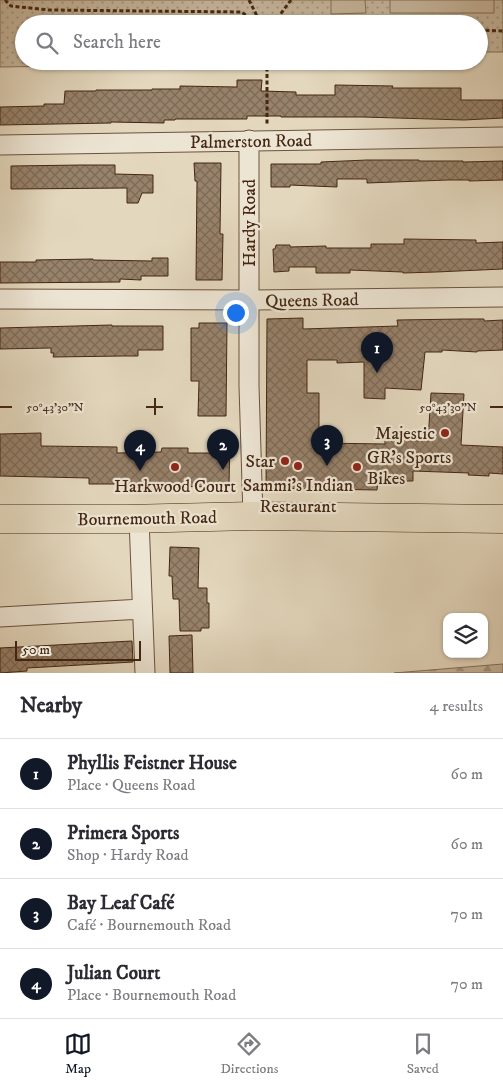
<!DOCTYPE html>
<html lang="en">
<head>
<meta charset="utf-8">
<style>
  body { margin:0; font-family:"IM FELL DW Pica",serif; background:#f2f2f3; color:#2b2b33 }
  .controls { position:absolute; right:15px; bottom:15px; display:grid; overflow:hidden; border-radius:10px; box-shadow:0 1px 4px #0004 }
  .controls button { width:45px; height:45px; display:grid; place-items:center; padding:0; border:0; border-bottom:1px solid #e1e1e2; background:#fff; color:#2b2b33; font:25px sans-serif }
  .scale { position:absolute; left:15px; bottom:12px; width:126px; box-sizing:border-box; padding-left:5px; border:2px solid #442612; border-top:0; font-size:14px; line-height:18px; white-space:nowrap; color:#442612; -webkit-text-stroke:4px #ede5d4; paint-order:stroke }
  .you { position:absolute; left:235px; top:312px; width:18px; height:18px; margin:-12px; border:4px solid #fff; border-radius:50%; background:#1a73e8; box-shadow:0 0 0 8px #1a73e833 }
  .badge { display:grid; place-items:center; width:32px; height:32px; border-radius:50%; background:#111827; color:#fff; font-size:16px; font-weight:700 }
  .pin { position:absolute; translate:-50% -41px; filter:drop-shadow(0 1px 2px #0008) }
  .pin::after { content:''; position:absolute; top:26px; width:18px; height:15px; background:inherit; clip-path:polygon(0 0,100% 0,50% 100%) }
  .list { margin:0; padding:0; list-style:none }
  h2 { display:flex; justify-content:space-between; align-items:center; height:65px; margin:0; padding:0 20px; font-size:21px }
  h2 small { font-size:16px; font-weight:400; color:#7c7c81 }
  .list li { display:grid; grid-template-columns:32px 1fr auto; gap:15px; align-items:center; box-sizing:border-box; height:70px; padding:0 20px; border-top:1px solid #e1e1e2 }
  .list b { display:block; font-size:19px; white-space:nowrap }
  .list p { margin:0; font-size:16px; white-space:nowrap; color:#7c7c81 }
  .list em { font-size:16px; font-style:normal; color:#7c7c81 }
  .icon { flex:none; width:28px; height:28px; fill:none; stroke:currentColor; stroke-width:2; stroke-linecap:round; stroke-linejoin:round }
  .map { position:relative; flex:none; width:503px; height:673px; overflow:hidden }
  .search { position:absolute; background:#fff; box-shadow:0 1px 4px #0004; left:15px; right:15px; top:15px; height:55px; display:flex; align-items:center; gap:12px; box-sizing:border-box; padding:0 18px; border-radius:28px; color:#7c7c81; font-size:19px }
  .sheet { height:345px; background:#fff }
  nav { display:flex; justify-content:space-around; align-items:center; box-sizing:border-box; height:70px; border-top:1px solid #e1e1e2; background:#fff; font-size:14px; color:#7c7c81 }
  nav a { display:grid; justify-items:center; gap:2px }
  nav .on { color:#111827 }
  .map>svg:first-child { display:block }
  .forest { fill:url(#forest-firs); stroke:#867059 }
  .park { fill:url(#park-dots); stroke:#867059 }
  .garden { fill:#c8b9a0; stroke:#867059 }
  .building { fill:url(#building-cross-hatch); stroke:#442612 }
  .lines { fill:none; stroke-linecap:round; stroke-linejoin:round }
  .minor-casing { stroke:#6c523d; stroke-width:21 }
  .trunk-casing { stroke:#442612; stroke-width:29 }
  .path { stroke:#442612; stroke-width:3; stroke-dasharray:4 2.5; stroke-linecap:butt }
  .minor { stroke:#ede5d4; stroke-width:19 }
  .trunk { stroke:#e3d7bd; stroke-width:28 }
  .ticks { fill:none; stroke:#442612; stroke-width:2 }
  .poi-dot { fill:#8f2418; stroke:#ede5d4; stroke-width:2 }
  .labels { text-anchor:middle; stroke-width:4.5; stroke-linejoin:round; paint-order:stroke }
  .street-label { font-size:18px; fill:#442612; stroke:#ede5d4 }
  .poi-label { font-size:18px; fill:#442612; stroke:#ede5d4; text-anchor:end }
  .ticks-label { font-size:12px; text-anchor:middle; fill:#442612; stroke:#ede5d4; stroke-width:4.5; stroke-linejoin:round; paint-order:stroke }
</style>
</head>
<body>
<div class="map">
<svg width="503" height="673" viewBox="0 0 503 673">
  <defs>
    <pattern id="forest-firs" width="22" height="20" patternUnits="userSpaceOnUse" patternTransform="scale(1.25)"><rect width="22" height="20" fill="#c8b9a0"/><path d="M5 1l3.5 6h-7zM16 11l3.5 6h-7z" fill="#a49681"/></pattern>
    <pattern id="park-dots" width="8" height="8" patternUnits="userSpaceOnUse" patternTransform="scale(1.25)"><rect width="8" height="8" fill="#c8b9a0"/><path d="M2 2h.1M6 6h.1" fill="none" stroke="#a49681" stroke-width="1.8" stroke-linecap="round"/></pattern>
    <pattern id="building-cross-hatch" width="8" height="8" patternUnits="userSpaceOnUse" patternTransform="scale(1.25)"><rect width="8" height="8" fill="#97826b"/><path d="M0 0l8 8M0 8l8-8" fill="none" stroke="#7d6a57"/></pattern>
  </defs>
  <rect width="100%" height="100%" fill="#e3d7bd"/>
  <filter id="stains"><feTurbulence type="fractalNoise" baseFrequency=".004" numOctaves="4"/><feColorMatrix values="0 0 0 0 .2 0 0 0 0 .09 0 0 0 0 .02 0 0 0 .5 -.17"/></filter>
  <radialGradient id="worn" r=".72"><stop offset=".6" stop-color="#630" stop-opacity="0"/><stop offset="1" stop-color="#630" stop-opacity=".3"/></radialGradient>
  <path class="forest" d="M 503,664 L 503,673 L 394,673 Z"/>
  <path class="park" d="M 0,0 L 503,0 L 503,52 L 479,52 L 479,24 L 232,24 L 228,23 L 222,24 L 24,24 L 24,61 L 195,61 L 195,64 L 0,67 Z"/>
  <path class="garden" d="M 331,0 L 365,0 L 366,13 L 331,14 Z
    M 390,0 L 494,0 L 494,13 L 390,13 Z"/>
  <path class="building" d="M 237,80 L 262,80 L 261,91 L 296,92 L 296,95 L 335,95 L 335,85 L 393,86 L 392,88 L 461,88 L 461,100 L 503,100 L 503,118 L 464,120 L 363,117 L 281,117 L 281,116 L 247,116 L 247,119 L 175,119 L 175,120 L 164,120 L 164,123 L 111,122 L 111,123 L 0,125 L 0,107 L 44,106 L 44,104 L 64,104 L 65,91 L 96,91 L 96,90 L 152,90 L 152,89 L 180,89 L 180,86 L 237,87 Z
    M 367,160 L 419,160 L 419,161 L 463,161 L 463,162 L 503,161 L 503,180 L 469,181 L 469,180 L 448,180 L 367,183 L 367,179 L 337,179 L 337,187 L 290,185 L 290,187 L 271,187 L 271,164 L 321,164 L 321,162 Z
    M 194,163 L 221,163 L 220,234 L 223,234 L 222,280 L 196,280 L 197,181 L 195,181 Z
    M 82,165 L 115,165 L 115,174 L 153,175 L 153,193 L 142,193 L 138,203 L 127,203 L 127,188 L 11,189 L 11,166 Z
    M 404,239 L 476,240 L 476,243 L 503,242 L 503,269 L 436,272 L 403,273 L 403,272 L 350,270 L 350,273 L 316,273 L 316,267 L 289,267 L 289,271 L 274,272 L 273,249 L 275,249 L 276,245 L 290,245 L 290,247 L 326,246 L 326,248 L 371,248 L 371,244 L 404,244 Z
    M 152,258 L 168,258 L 168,276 L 141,276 L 141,280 L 120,279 L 120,282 L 0,283 L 0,262 L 36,262 L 36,260 L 93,259 L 93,260 L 152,261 Z
    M 303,318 L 303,329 L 398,326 L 397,320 L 463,319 L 484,319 L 484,321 L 503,320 L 503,350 L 477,351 L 477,352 L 442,350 L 442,352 L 425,352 L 421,390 L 385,388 L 385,399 L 364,398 L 364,362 L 337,363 L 337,360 L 307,360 L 307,393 L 319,393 L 319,443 L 385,444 L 385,440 L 428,441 L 431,393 L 464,394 L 461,445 L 503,447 L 503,474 L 489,473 L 489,476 L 468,475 L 469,473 L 413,471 L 413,481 L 378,481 L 377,490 L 266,488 L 267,319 Z
    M 199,323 L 227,323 L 226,416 L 198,416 L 199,381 L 191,381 L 191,328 L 199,328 Z
    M 112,325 L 112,326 L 163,326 L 163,350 L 138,350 L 138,356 L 123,356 L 53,357 L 54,353 L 51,353 L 51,348 L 0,349 L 0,328 Z
    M 217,431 L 230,431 L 229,487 L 131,486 L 131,484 L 89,484 L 89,478 L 0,476 L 0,434 L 41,433 L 41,446 L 117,447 L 117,453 L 161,452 L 162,448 L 188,448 L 188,453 L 216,453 Z
    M 170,547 L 199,548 L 198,588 L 207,588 L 207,603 L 209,603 L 209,628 L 201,628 L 201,631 L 180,631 L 179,599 L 173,599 L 172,576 L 169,576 Z
    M 192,635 L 193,673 L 170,673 L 169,636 Z
    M 132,641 L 133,662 L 27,668 L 27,671 L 0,673 L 0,648 Z"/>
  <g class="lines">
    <g class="minor-casing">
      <path id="minor" d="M 249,140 L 249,386 L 253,516
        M 0,145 L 503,137
        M 0,299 L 250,300 L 503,297
        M 139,519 L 145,673
        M 0,617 L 142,609"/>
    </g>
    <g class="trunk-casing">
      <path id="trunk" d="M 0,519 L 126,519 L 253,516 L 503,519"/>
    </g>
    <path class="path" d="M 5,0 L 11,6 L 49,10 L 242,12 L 256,24
      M 249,0 L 261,24
      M 273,24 L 291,0
      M 479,30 L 503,31
      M 267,61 L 267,125"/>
    <use href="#minor" class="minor"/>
    <use href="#trunk" class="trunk"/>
  </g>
  <path class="ticks" d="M 155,398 L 155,415M 0,407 L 12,407M 146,407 L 163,407M 490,407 L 503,407"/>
  <g class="poi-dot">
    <circle cx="445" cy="433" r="5"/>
    <circle cx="285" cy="461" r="5"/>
    <circle cx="298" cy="466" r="5"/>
    <circle cx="175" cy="467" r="5"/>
    <circle cx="357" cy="467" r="5"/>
  </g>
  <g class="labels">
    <g class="street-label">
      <text transform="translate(251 141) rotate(-1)" y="6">Palmerston Road</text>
      <text transform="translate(249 223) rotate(-90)" y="6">Hardy Road</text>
      <text transform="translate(312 300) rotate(-1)" y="6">Queens Road</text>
      <text transform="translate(147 518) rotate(-1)" y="6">Bournemouth Road</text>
    </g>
    <g class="poi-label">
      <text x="435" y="439">Majestic</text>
      <text x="367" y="463" text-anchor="start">GR's Sports<tspan x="367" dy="21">Bikes</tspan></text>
      <text x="275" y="467">Star</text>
      <text x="298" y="491" text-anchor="middle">Sammi's Indian<tspan x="298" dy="21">Restaurant</tspan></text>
      <text x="175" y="492" text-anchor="middle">Harkwood Court</text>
    </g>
  </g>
  <g class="ticks-label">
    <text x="55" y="411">50°43'30"N</text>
    <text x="448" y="411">50°43'30"N</text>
  </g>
  <rect width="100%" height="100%" filter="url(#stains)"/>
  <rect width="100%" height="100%" fill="url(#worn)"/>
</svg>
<div class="controls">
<button><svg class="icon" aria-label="layers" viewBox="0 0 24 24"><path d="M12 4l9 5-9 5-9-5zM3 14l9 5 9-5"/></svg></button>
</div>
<div class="scale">50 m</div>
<div class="you"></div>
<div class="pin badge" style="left:377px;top:373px">1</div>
<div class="pin badge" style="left:223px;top:470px">2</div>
<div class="pin badge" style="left:327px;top:466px">3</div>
<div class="pin badge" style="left:140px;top:471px">4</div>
<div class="search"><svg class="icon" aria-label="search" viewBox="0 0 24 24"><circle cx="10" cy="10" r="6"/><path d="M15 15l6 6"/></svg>Search here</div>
</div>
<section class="sheet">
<h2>Nearby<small>4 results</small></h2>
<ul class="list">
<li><span class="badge">1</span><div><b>Phyllis Feistner House</b><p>Place · Queens Road</p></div><em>60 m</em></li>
<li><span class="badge">2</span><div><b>Primera Sports</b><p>Shop · Hardy Road</p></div><em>60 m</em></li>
<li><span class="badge">3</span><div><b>Bay Leaf Café</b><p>Café · Bournemouth Road</p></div><em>70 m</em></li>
<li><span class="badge">4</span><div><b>Julian Court</b><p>Place · Bournemouth Road</p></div><em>70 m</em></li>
</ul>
</section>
<nav>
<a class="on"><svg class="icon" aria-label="map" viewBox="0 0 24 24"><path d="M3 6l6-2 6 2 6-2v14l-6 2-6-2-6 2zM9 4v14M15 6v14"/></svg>Map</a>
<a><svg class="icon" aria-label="directions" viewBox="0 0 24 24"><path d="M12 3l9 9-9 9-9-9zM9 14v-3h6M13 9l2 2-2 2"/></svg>Directions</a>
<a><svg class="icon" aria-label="saved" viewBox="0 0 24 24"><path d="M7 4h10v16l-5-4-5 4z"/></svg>Saved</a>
</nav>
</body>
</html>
